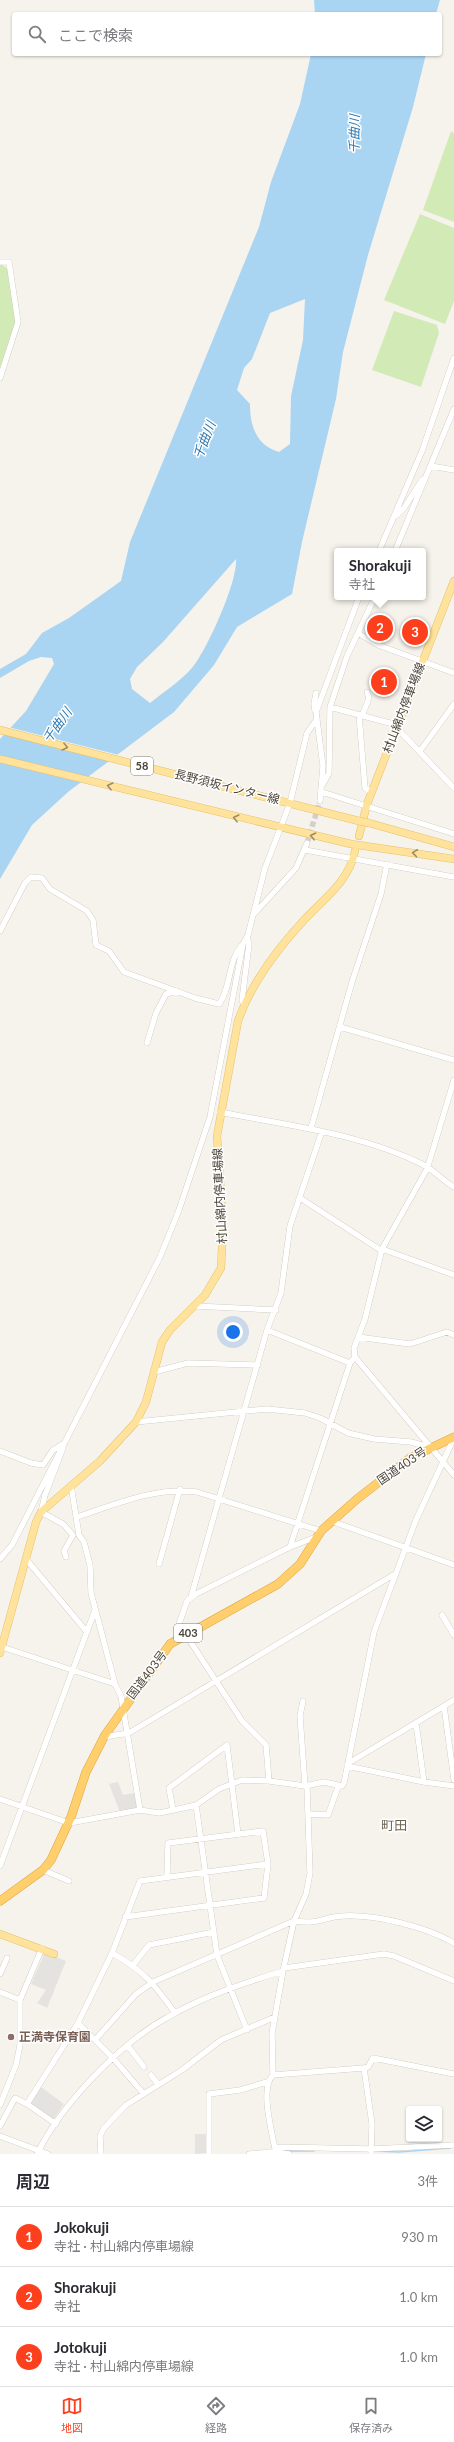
<!DOCTYPE html>
<html lang="ja">
<head>
<meta charset="utf-8">
<style>
  body { margin:0; font-family:Lato,"Noto Sans JP",sans-serif; background:#f7f7f7; color:#2b2b33 }
  .controls { position:absolute; right:12px; bottom:12px; display:grid; overflow:hidden; border-radius:4px; box-shadow:0 1px 3px #0004 }
  .controls button { width:36px; height:36px; display:grid; place-items:center; padding:0; border:0; border-bottom:1px solid #e1e1e2; background:#fff; color:#2b2b33; font:20px sans-serif }
  .you { position:absolute; left:233px; top:1332px; width:14px; height:14px; margin:-10px; border:3px solid #fff; border-radius:50%; background:#1a73e8; box-shadow:0 0 0 6px #1a73e833 }
  .badge { display:grid; place-items:center; width:26px; height:26px; border-radius:50%; background:#fc3f1d; color:#fff; font-size:13px; font-weight:700 }
  .pin { position:absolute; translate:-50% -50%; border:2px solid #fff; box-shadow:0 1px 4px #0006 }
  .popup { position:absolute; left:334px; top:548px; width:92px; height:52px; box-sizing:border-box; display:grid; place-content:center; border-radius:4px; background:#fff; filter:drop-shadow(0 1px 3px #0005); font-size:13px; white-space:nowrap; color:#7c7c81 }
  .popup b { font-size:15px; color:#2b2b33 }
  .popup::after { content:''; position:absolute; left:50%; top:100%; margin-left:-8px; border:8px solid transparent; border-top-color:#fff }
  .list { margin:0; padding:0; list-style:none }
  h2 { display:flex; justify-content:space-between; align-items:center; height:52px; margin:0; padding:0 16px; font-size:17px }
  h2 small { font-size:13px; font-weight:400; color:#7c7c81 }
  .list li { display:grid; grid-template-columns:26px 1fr auto; gap:12px; align-items:center; box-sizing:border-box; height:60px; padding:0 16px; border-top:1px solid #e1e1e2 }
  .list b { display:block; font-size:15px; white-space:nowrap }
  .list p { margin:0; font-size:13px; white-space:nowrap; color:#7c7c81 }
  .list em { font-size:13px; font-style:normal; color:#7c7c81 }
  .icon { flex:none; width:22px; height:22px; fill:none; stroke:currentColor; stroke-width:2; stroke-linecap:round; stroke-linejoin:round }
  .map { position:relative; flex:none; width:454px; height:2154px; overflow:hidden }
  .search { position:absolute; background:#fff; box-shadow:0 1px 3px #0004; left:12px; right:12px; top:12px; height:44px; display:flex; align-items:center; gap:10px; box-sizing:border-box; padding:0 14px; border-radius:4px; color:#7c7c81; font-size:15px }
  .sheet { height:232px; background:#fff }
  nav { display:flex; justify-content:space-around; align-items:center; box-sizing:border-box; height:56px; border-top:1px solid #e1e1e2; background:#fff; font-size:11px; color:#7c7c81 }
  nav a { display:grid; justify-items:center; gap:2px }
  nav .on { color:#fc3f1d }
  .map>svg:first-child { display:block }
  .green { fill:#d2eab5 }
  .parking { fill:#e5e3e0 }
  .water { fill:#a9d4f2; fill-rule:evenodd }
  .pier { fill:#f6f3ec }
  .lines { fill:none; stroke-linecap:round; stroke-linejoin:round }
  .stream { stroke:#a9d4f2; stroke-width:1.5 }
  .minor-tunnel { stroke:#d4d0c8; stroke-width:5.5; stroke-dasharray:5.5 3; stroke-linecap:butt }
  .minor-casing { stroke:#c2bbae; stroke-width:6 }
  .major-casing { stroke:#e6c16a; stroke-width:8 }
  .highway-casing { stroke:#e0a43c; stroke-width:9 }
  .minor { stroke:#fff; stroke-width:5.5 }
  .major { stroke:#ffe39c; stroke-width:7 }
  .highway { stroke:#ffcf6e; stroke-width:8 }
  .major-bridge-casing { stroke:#e6c16a; stroke-width:8; stroke-linecap:butt }
  .major-bridge { stroke:#ffe39c; stroke-width:7 }
  .oneway { stroke:#9c8c66 }
  .education-dot { fill:#8d6e63; stroke:#fff; stroke-width:1.5 }
  .labels { text-anchor:middle; stroke-width:3; stroke-linejoin:round; paint-order:stroke }
  .shield { fill:#fff; stroke:#817c74; stroke-width:1 }
  .shield-label { font-size:11px; font-weight:bold; fill:#4b4439 }
  .street-label { font-size:12px; fill:#4b4439; stroke:#fff }
  .education-label { font-size:12px; font-weight:bold; fill:#785e54; stroke:#fff; text-anchor:start }
  .water-label { font-size:13px; font-style:italic; fill:#2e7ab2; stroke:#fff }
  .neighbourhood-label { font-size:13px; fill:#6e6250; stroke:#fff }
</style>
</head>
<body>
<div class="map">
<svg width="454" height="2154" viewBox="0 0 454 2154">
  <rect width="100%" height="100%" fill="#f6f3ec"/>
  <path class="green" d="M 451,131 L 454,133 L 454,222 L 423,210 Z
    M 420,214 L 454,228 L 454,301 L 445,324 L 384,300 Z
    M 0,263 L 9,270 L 16,324 L 0,372 Z
    M 394,311 L 437,325 L 439,333 L 421,387 L 372,370 Z"/>
  <path class="parking" d="M 118,1782 L 123,1795 L 140,1792 L 140,1808 L 120,1812 L 109,1784 Z
    M 45,1952 L 66,1961 L 47,2008 L 37,2003 L 46,1990 L 31,1984 Z
    M 41,2087 L 64,2104 L 53,2120 L 30,2103 Z
    M 195,2134 L 207,2134 L 207,2153 L 195,2154 Z"/>
  <path class="water" d="M 314,0 L 440,0 L 436,14 L 315,14 Z
    M 311,54 L 426,54 L 413,107 L 368,255 L 343,352 L 336,399 L 302,542 L 292,594 L 237,627 L 214,665 L 174,712 L 68,792 L 32,825 L 0,879 L 0,739 L 26,711 L 54,664 L 52,658 L 41,657 L 29,661 L 0,678 L 0,669 L 26,654 L 42,633 L 69,618 L 121,581 L 130,542 L 259,227 L 271,182 L 300,104 ZM 305,299 L 303,340 L 291,396 L 290,444 L 279,452 C 256,446 250,425 250,404 L 237,390 L 244,368 L 252,359 L 270,313 ZM 236,559 C 238,580 210,642 197,661 C 186,678 166,690 150,703 L 132,689 L 130,679 L 137,667 L 163,642 Z"/>
  <path class="pier" d="M 8,727 L 119,755 L 111,761 L 2,734 Z"/>
  <g class="lines">
    <path class="stream" d="M 284,2151 L 314,2151
      M 374,2151 L 399,2152 L 450,2148"/>
    <path class="minor-tunnel" d="M 307,843 L 320,801"/>
    <g class="minor-casing">
      <path id="minor" d="M 0,262 L 9,262 L 18,322 L 0,378
        M 431,466 L 454,470
        M 397,515 L 404,508 L 422,480
        M 379,551 L 422,451 L 454,358
        M 395,551 L 454,409
        M 375,597 L 347,656 L 330,707 L 397,725
        M 358,633 L 378,645 L 454,673
        M 315,711 L 314,704 L 316,693
        M 359,715 L 365,788 L 372,792
        M 362,716 L 369,698 L 367,692
        M 396,727 L 454,788
        M 420,751 L 454,704
        M 323,784 L 329,773 L 330,707
        M 322,792 L 454,834
        M 320,801 L 323,766 L 316,712 L 359,597
        M 305,850 L 454,877
        M 254,914 L 296,868 L 307,843
        M 0,931 L 25,883 L 31,877 L 42,878 L 50,889 L 87,911 L 93,920 L 96,945 L 109,951 L 124,972 L 195,998 L 219,1004 C 232,987 227,960 243,944
        M 244,1005 L 242,1000 L 249,944 L 247,937
        M 340,1027 L 454,1060
        M 147,1043 L 156,1013 L 166,994 L 177,991
        M 220,1112 C 290,1126 358,1133 422,1164 C 434,1170 443,1181 454,1187
        M 311,1128 L 352,982 L 381,894 L 387,864
        M 300,1198 L 382,1251
        M 382,1249 L 454,1275
        M 195,1306 L 276,1310
        M 267,1330 L 350,1363
        M 358,1337 L 410,1344 L 447,1332 L 454,1335
        M 355,1357 L 454,1475
        M 154,1372 L 188,1363 L 258,1365
        M 136,1422 L 267,1409 L 305,1413 L 320,1418 L 348,1433 L 374,1439 L 411,1442 L 429,1447
        M 63,1448 L 45,1495 L 41,1512 L 63,1524 L 73,1535 L 64,1551 L 66,1557
        M 0,1451 L 31,1463 L 43,1465 L 53,1450 L 61,1445
        M 71,1485 L 79,1535 L 84,1542 L 90,1565 L 91,1593 L 115,1684 L 121,1696 L 140,1810
        M 77,1517 C 114,1505 157,1486 197,1492 L 321,1531
        M 331,1521 L 454,1565
        M 290,1547 L 350,1363 L 355,1357 L 354,1348 L 365,1319 L 382,1249 L 427,1169 L 454,1080
        M 0,1559 L 12,1545 L 160,1257 L 179,1210 L 210,1117 L 243,944 L 248,935 L 265,868 L 290,803 L 307,733 L 317,719
        M 26,1559 L 87,1632
        M 159,1564 L 180,1489
        M 191,1597 L 267,1330 L 281,1293 L 290,1226 L 322,1131
        M 442,1615 L 454,1635
        M 2,1647 L 115,1684
        M 303,1701 L 300,1716 L 305,1786
        M 446,1705 L 444,1706 L 454,1780
        M 416,1723 L 424,1782
        M 104,1737 L 129,1733 L 395,1574
        M 347,1764 L 454,1700
        M 347,1766 L 424,1782 L 454,1786
        M 269,1781 L 266,1745 L 242,1721 L 179,1624 L 187,1601 L 196,1594 L 290,1547 L 316,1537
        M 0,1799 L 69,1823 L 75,1822 L 140,1810 L 159,1813 L 183,1808 L 196,1805 L 219,1789 L 242,1780 L 269,1781 L 305,1786 L 324,1782 L 342,1786 L 344,1783 L 374,1632 L 416,1520 L 454,1438
        M 196,1805 L 217,1955 L 247,2030
        M 173,1810 L 169,1788 L 227,1745 L 238,1834
        M 308,1814 L 328,1815 L 338,1787
        M 0,1866 L 95,1610
        M 43,1870 L 69,1881
        M 125,1917 L 264,1898 L 268,1864 L 263,1831 L 168,1843 L 167,1877
        M 112,1953 C 144,1971 154,1984 175,2013
        M 133,1965 L 149,1945 L 214,1932
        M 284,1968 L 384,1954 L 394,1956 L 454,1981
        M 0,1974 L 7,1958
        M 0,1992 L 20,2000
        M 78,2023 L 112,1953 L 140,1881 L 268,1864
        M 95,2040 L 136,1994 L 153,1982 L 294,1921 C 319,1925 322,1917 343,1916 C 376,1914 426,1927 454,1943
        M 128,2046 L 144,2067
        M 364,2068 L 372,2124 L 371,2154
        M 151,2075 L 158,2084
        M 273,2075 L 364,2068 L 368,2067 L 373,2058 L 454,2074
        M 0,2105 L 16,2065 L 20,2045 L 20,2000 L 42,1948
        M 56,2124 L 27,2104 L 78,2023 L 113,2058 L 143,2093
        M 0,2126 L 15,2098 L 27,2104
        M 0,2136 L 48,2154
        M 275,2147 L 371,2149 L 454,2145
        M 37,2154 C 61,2105 120,2043 168,2017 C 204,1996 244,1983 283,1971
        M 101,2154 L 100,2136 L 104,2128 L 126,2105 L 182,2070 L 221,2040 L 275,2017
        M 209,2154 L 209,2094 L 240,2090 L 267,2082
        M 249,2154 L 276,2152 L 289,2154
        M 276,2154 C 273,2136 259,2088 273,2075 L 272,2033 L 283,1971 L 294,1921 L 306,1894 L 310,1873 L 307,1786"/>
    </g>
    <g class="major-casing">
      <path id="major" d="M 0,730 L 359,821
        M 0,759 L 351,844 L 454,859
        M 369,823 L 454,847
        M 359,836 L 367,804 L 454,581
        M 0,1653 L 36,1522 L 41,1512 L 100,1461 L 136,1422 L 146,1402 L 162,1342 L 170,1330 L 205,1295 L 221,1268 L 223,1225 L 217,1136 L 238,1021 C 251,984 278,948 305,919 C 325,898 349,881 355,851
        M 0,1934 L 54,1954"/>
    </g>
    <g class="highway-casing">
      <path id="highway" d="M 0,1901 L 43,1870 L 51,1860 L 71,1817 L 86,1772 L 105,1735 L 170,1644 L 278,1584 L 300,1564 L 321,1531 L 357,1499 L 410,1458 L 454,1437"/>
    </g>
    <use href="#minor" class="minor"/>
    <use href="#major" class="major"/>
    <use href="#highway" class="highway"/>
    <g class="major-bridge-casing">
      <path id="major-bridge" d="M 359,821 L 369,823"/>
    </g>
    <use href="#major-bridge" class="major-bridge"/>
  </g>
  <defs><path id="oneway-chevron" d="M-2-3.5L2.5 0L-2 3.5" fill="none" stroke-width="1.6" stroke-linecap="round" stroke-linejoin="round"/></defs>
  <g class="oneway">
    <use href="#oneway-chevron" transform="translate(65 747) rotate(14)"/>
    <use href="#oneway-chevron" transform="translate(110 786) rotate(-166)"/>
    <use href="#oneway-chevron" transform="translate(236 818) rotate(-166)"/>
    <use href="#oneway-chevron" transform="translate(313 836) rotate(-167)"/>
    <use href="#oneway-chevron" transform="translate(415 853) rotate(-172)"/>
  </g>
  <circle class="education-dot" cx="11" cy="2037" r="4"/>
  <g class="labels">
    <g class="shield">
      <rect x="131" y="757" width="22" height="18" rx="3"/>
      <rect x="174" y="1624" width="28" height="18" rx="3"/>
    </g>
    <g class="shield-label">
      <text x="142" y="770">58</text>
      <text x="188" y="1637">403</text>
    </g>
    <g class="street-label">
      <text transform="translate(404 708) rotate(-69)" y="4">村山綿内停車場線</text>
      <text transform="translate(227 787) rotate(14)" y="4">長野須坂インター線</text>
      <text transform="translate(220 1196) rotate(-93)" y="4">村山綿内停車場線</text>
      <text transform="translate(402 1466) rotate(-34)" y="4">国道403号</text>
      <text transform="translate(147 1675) rotate(-53)" y="4">国道403号</text>
    </g>
    <g class="education-label">
      <text x="19" y="2041">正満寺保育園</text>
    </g>
    <g class="water-label">
      <text transform="translate(354 134) rotate(-89)" y="5">千曲川</text>
      <text transform="translate(204 440) rotate(-69)" y="5">千曲川</text>
      <text transform="translate(57 725) rotate(-54)" y="5">千曲川</text>
    </g>
    <g class="neighbourhood-label">
      <text x="394" y="1830">町田</text>
    </g>
  </g>
</svg>
<div class="controls">
<button><svg class="icon" aria-label="layers" viewBox="0 0 24 24"><path d="M12 4l9 5-9 5-9-5zM3 14l9 5 9-5"/></svg></button>
</div>
<div class="you"></div>
<div class="pin badge" style="left:384px;top:682px">1</div>
<div class="pin badge" style="left:380px;top:628px">2</div>
<div class="popup"><b>Shorakuji</b>寺社</div>
<div class="pin badge" style="left:415px;top:632px">3</div>
<div class="search"><svg class="icon" aria-label="search" viewBox="0 0 24 24"><circle cx="10" cy="10" r="6"/><path d="M15 15l6 6"/></svg>ここで検索</div>
</div>
<section class="sheet">
<h2>周辺<small>3件</small></h2>
<ul class="list">
<li><span class="badge">1</span><div><b>Jokokuji</b><p>寺社 · 村山綿内停車場線</p></div><em>930 m</em></li>
<li><span class="badge">2</span><div><b>Shorakuji</b><p>寺社</p></div><em>1.0 km</em></li>
<li><span class="badge">3</span><div><b>Jotokuji</b><p>寺社 · 村山綿内停車場線</p></div><em>1.0 km</em></li>
</ul>
</section>
<nav>
<a class="on"><svg class="icon" aria-label="map" viewBox="0 0 24 24"><path d="M3 6l6-2 6 2 6-2v14l-6 2-6-2-6 2zM9 4v14M15 6v14"/></svg>地図</a>
<a><svg class="icon" aria-label="directions" viewBox="0 0 24 24"><path d="M12 3l9 9-9 9-9-9zM9 14v-3h6M13 9l2 2-2 2"/></svg>経路</a>
<a><svg class="icon" aria-label="saved" viewBox="0 0 24 24"><path d="M7 4h10v16l-5-4-5 4z"/></svg>保存済み</a>
</nav>
</body>
</html>
